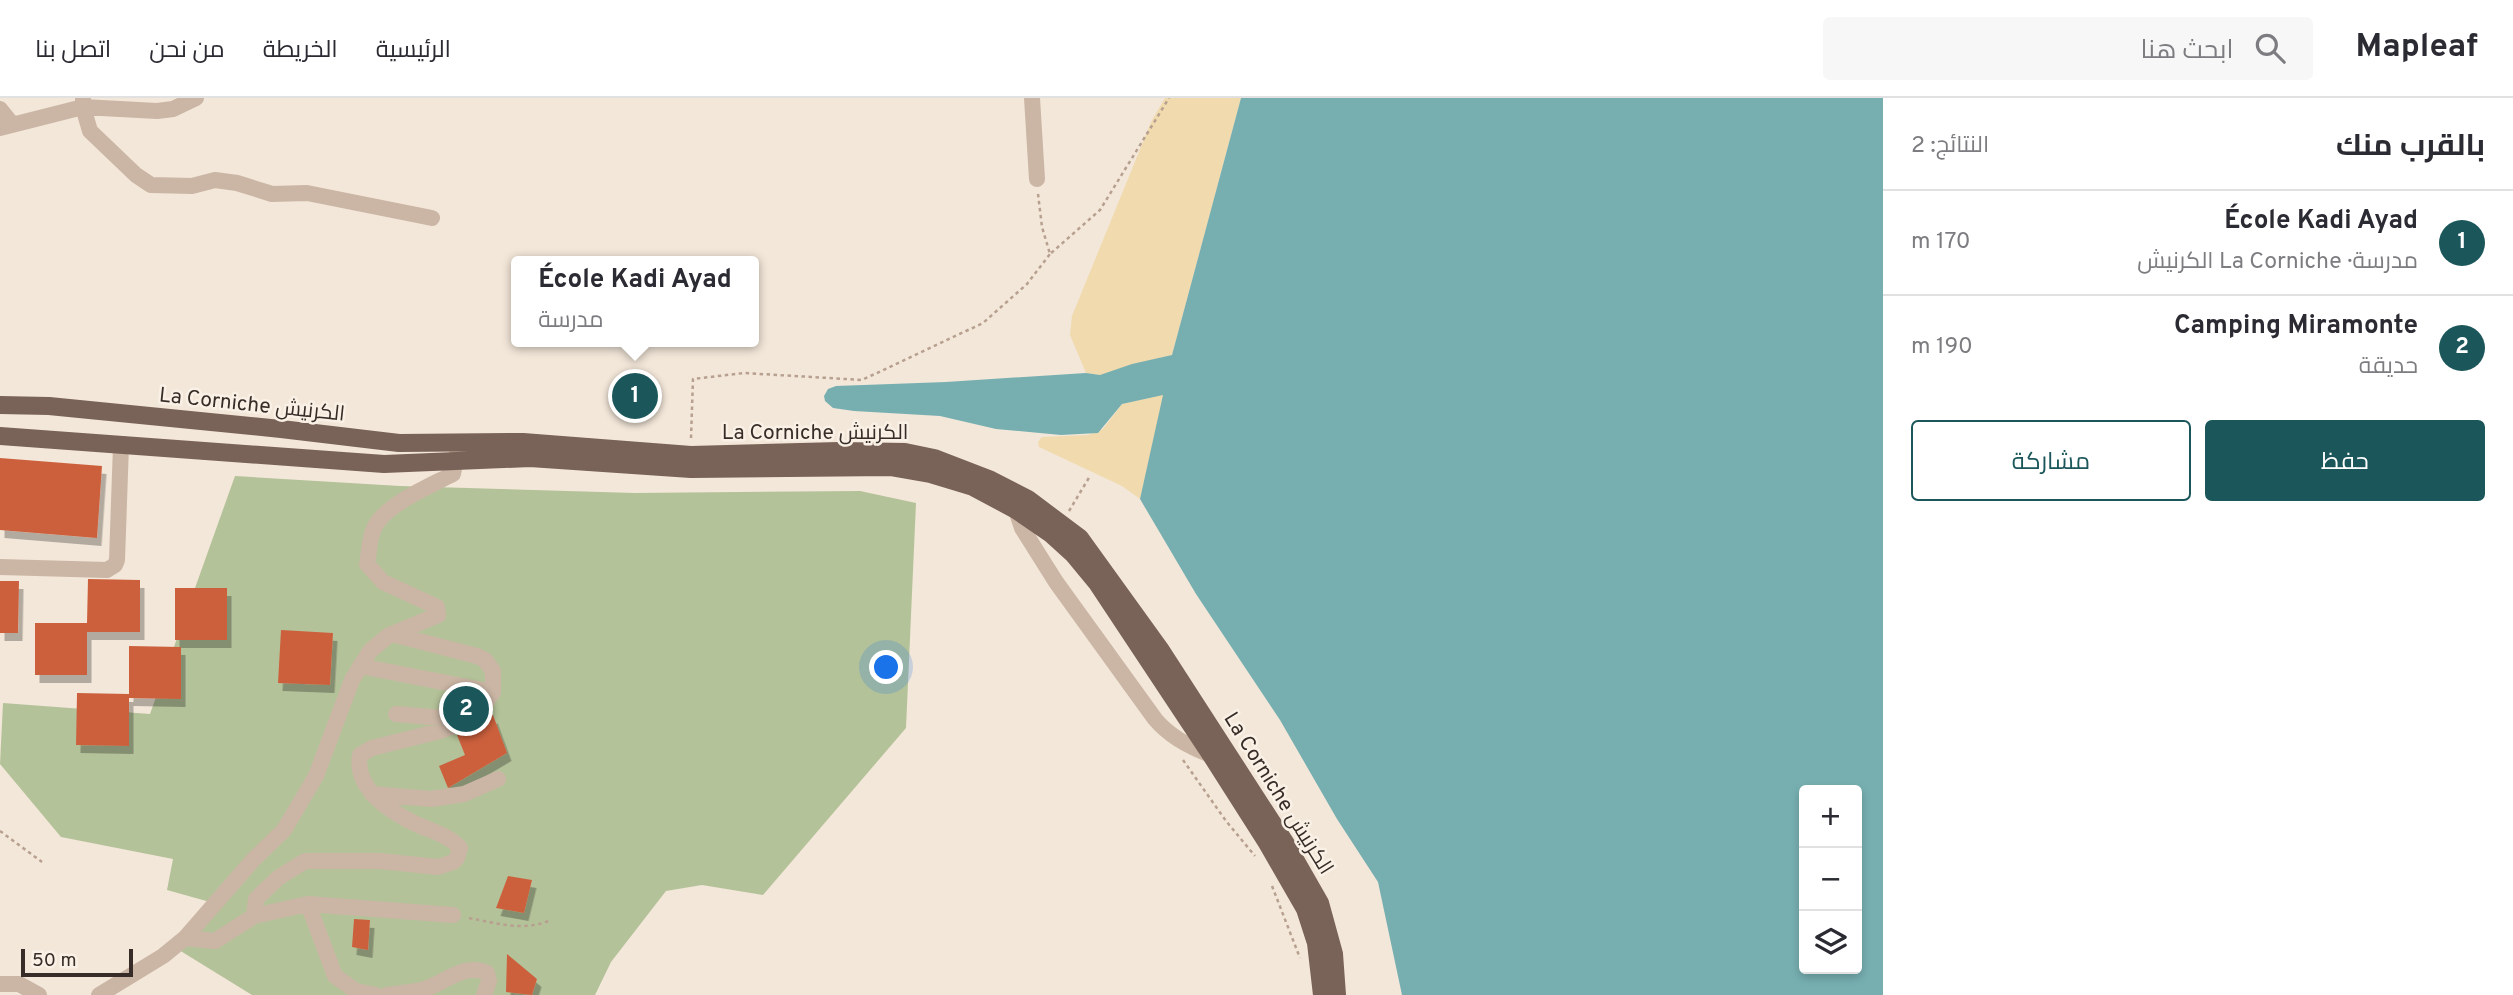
<!DOCTYPE html>
<html lang="ar">
<head>
<meta charset="utf-8">
<style>
  body { margin:0; font-family:Overpass,Cairo,sans-serif; background:#f7f7f7; color:#2b2b33; direction:rtl }
  .controls { position:absolute; right:21px; bottom:21px; display:grid; overflow:hidden; border-radius:7px; box-shadow:0 4px 10px #0003 }
  .controls button { width:63px; height:63px; display:grid; place-items:center; padding:0; border:0; border-bottom:2px solid #e1e1e2; background:#fff; color:#2b2b33; font:35px sans-serif }
  .scale { position:absolute; left:21px; bottom:18px; width:112px; box-sizing:border-box; padding-left:7px; border:4px solid #372c27; border-top:0; font-size:19px; line-height:24px; white-space:nowrap; color:#372c27; -webkit-text-stroke:5px #faf1e6; paint-order:stroke }
  .you { position:absolute; left:887px; top:570px; width:24px; height:24px; margin:-18px; border:5px solid #fff; border-radius:50%; background:#1a73e8; box-shadow:0 0 0 10px #1a73e833 }
  .badge { display:grid; place-items:center; width:46px; height:46px; border-radius:50%; background:#1a565a; color:#fff; font-size:23px; font-weight:700 }
  .pin { position:absolute; translate:-50% -50%; border:4px solid #fff; box-shadow:0 2px 7px #0006 }
  .popup { position:absolute; left:511px; top:158px; width:248px; height:91px; box-sizing:border-box; display:grid; place-content:center; border-radius:7px; background:#fff; filter:drop-shadow(0 2px 5px #0005); font-size:23px; white-space:nowrap; color:#7c7c81 }
  .popup b { font-size:26px; color:#2b2b33 }
  .popup::after { content:''; position:absolute; left:50%; top:100%; margin-left:-14px; border:14px solid transparent; border-top-color:#fff }
  .list { margin:0; padding:0; list-style:none }
  h2 { display:flex; justify-content:space-between; align-items:center; height:91px; margin:0; padding:0 28px; font-size:30px }
  h2 small { font-size:23px; font-weight:400; color:#7c7c81 }
  .list li { display:grid; grid-template-columns:46px 1fr auto; gap:21px; align-items:center; box-sizing:border-box; height:105px; padding:0 28px; border-top:2px solid #e1e1e2 }
  .list b { display:block; font-size:26px; white-space:nowrap }
  .list p { margin:0; font-size:23px; white-space:nowrap; color:#7c7c81 }
  .list em { font-size:23px; font-style:normal; color:#7c7c81 }
  .actions { display:flex; gap:14px; padding:21px 28px }
  .actions a { flex:1; padding:16px 0; border:2px solid #1a565a; border-radius:7px; text-align:center; font-size:24px; color:#1a565a }
  .actions .main { background:#1a565a; color:#fff }
  .icon { flex:none; width:38px; height:38px; fill:none; stroke:currentColor; stroke-width:2; stroke-linecap:round; stroke-linejoin:round }
  .map { position:relative; flex:none; width:1883px; height:897px; overflow:hidden; direction:ltr }
  header { display:flex; align-items:center; gap:42px; box-sizing:border-box; height:98px; padding:0 35px; background:#fff; border-bottom:2px solid #e1e1e2 }
  header strong { font-size:33px }
  nav { display:flex; gap:38px; margin-inline-start:auto; font-size:24px }
  .search { width:490px; height:63px; background:#f7f7f7; display:flex; align-items:center; gap:18px; box-sizing:border-box; padding:0 24px; border-radius:7px; color:#7c7c81; font-size:26px }
  main { display:flex }
  aside { flex:1; background:#fff }
  .map>svg:first-child { display:block }
  .green { fill:#b4c299 }
  .sand { fill:#f0daae }
  .water { fill:#77afb1; fill-rule:evenodd }
  .building { fill:#cc613e; filter:url(#shadow) }
  .lines { fill:none; stroke-linecap:round; stroke-linejoin:round }
  .path { stroke:#b7a08f; stroke-width:2.5; stroke-dasharray:3.5 3.5; stroke-linecap:butt }
  .minor { stroke:#cbb6a5; stroke-width:16 }
  .major { stroke:#796257; stroke-width:18 }
  .labels { text-anchor:middle; stroke-width:5; stroke-linejoin:round; paint-order:stroke }
  .street-label { font-size:21px; fill:#372c27; stroke:#faf1e6 }
</style>
</head>
<body>
<header>
<strong>Mapleaf</strong>
<div class="search"><svg class="icon" aria-label="search" viewBox="0 0 24 24"><circle cx="10" cy="10" r="6"/><path d="M15 15l6 6"/></svg>ابحث هنا</div>
<nav><a>الرئيسية</a><a>الخريطة</a><a>من نحن</a><a>اتصل بنا</a></nav>
</header>
<main>
<aside>
<h2>بالقرب منك<small>النتائج: 2</small></h2>
<ul class="list">
<li><span class="badge">1</span><div><b>École Kadi Ayad</b><p>مدرسة · La Corniche الكرنيش</p></div><em>170 m</em></li>
<li><span class="badge">2</span><div><b>Camping Miramonte</b><p>حديقة</p></div><em>190 m</em></li>
</ul>
<div class="actions"><a class="main">حفظ</a><a>مشاركة</a></div>
</aside>
<div class="map">
<svg width="1883" height="897" viewBox="0 0 1883 897">
  <defs>
    <filter id="shadow"><feDropShadow dx="4.5" dy="8" stdDeviation="0" flood-color="#0004"/></filter>
  </defs>
  <rect width="100%" height="100%" fill="#f3e7d9"/>
  <path class="green" d="M 235,378 L 400,388 L 635,395 L 860,393 L 916,405 L 906,630 L 763,797 L 702,787 L 666,793 L 611,864 L 595,897 L 252,897 L 179,852 L 217,806 L 167,792 L 173,761 L 61,739 L 0,666 L 3,605 L 150,616 Z"/>
  <path class="sand" d="M 1165,0 L 1241,0 L 1172,257 L 1100,277 L 1086,275 L 1070,237 L 1072,218 L 1152,22 Z
    M 1164,296 L 1140,401 L 1122,388 L 1039,349 L 1038,344 L 1042,339 L 1088,337 L 1103,331 L 1122,306 Z"/>
  <path class="water" d="M 1241,0 L 1883,0 L 1883,897 L 1402,897 L 1378,784 L 1337,721 L 1280,622 L 1196,496 L 1140,401 L 1163,297 L 1122,306 L 1098,335 L 1061,337 L 996,331 L 940,318 L 854,313 L 833,310 L 825,303 L 824,298 L 828,291 L 836,288 L 946,284 L 1086,275 L 1100,277 L 1132,266 L 1172,257 ZM 1804,692 L 1857,692 L 1857,871 L 1804,871 Z"/>
  <path class="building" d="M 0,360 L 102,368 L 97,440 L 0,432 Z
    M 88,481 L 140,482 L 140,534 L 87,534 L 87,577 L 35,577 L 35,525 L 87,525 Z
    M 0,483 L 19,483 L 18,535 L 0,535 Z
    M 175,490 L 227,490 L 227,542 L 175,542 Z
    M 281,532 L 333,535 L 330,587 L 278,585 Z
    M 129,548 L 181,549 L 181,601 L 129,600 L 129,648 L 76,647 L 77,595 L 129,596 Z
    M 493,617 L 507,655 L 448,690 L 439,668 L 465,657 L 457,637 Z
    M 508,778 L 532,782 L 524,815 L 496,810 Z
    M 354,821 L 370,822 L 368,852 L 352,849 Z
    M 507,856 L 537,881 L 532,897 L 506,894 Z"/>
  <g class="lines">
    <path class="path" d="M 1038,96 L 1042,129 L 1050,156 L 1100,112 L 1169,0
      M 691,340 L 693,281 L 744,275 L 862,282 L 983,225 L 1027,186 L 1050,156
      M 1069,413 L 1090,378
      M 1183,662 L 1226,723 L 1255,758
      M 0,733 L 42,764
      M 1272,788 L 1300,860
      M 469,820 C 496,825 524,834 551,822"/>
    <path class="minor" d="M 83,0 L 83,9 L 90,33 L 136,77 L 151,87 L 192,88 L 215,82 L 237,85 L 272,96 L 307,95 L 432,120
      M 1032,0 L 1037,81
      M 0,11 L 12,26
      M 0,30 L 83,9 L 157,13 L 173,11 L 196,0
      M 1016,412 L 1022,430 L 1056,484 L 1155,621 C 1170,639 1189,649 1211,657
      M 0,469 L 107,472 L 115,467 L 117,462 L 121,347
      M 392,536 L 477,558 L 485,562 L 493,573 L 493,594 L 473,622 L 440,633 L 372,650 L 360,657 C 354,690 389,713 416,726 C 431,733 449,737 460,750 L 457,760 L 453,764 L 438,769 L 380,763 L 305,763 L 278,780 L 256,801 L 254,818 L 308,806 L 453,817
      M 360,568 L 493,594
      M 396,616 L 467,622
      M 372,696 L 431,701 L 464,696 L 498,681
      M 308,806 L 335,878 L 356,893 L 376,897
      M 185,840 L 215,843 L 254,818
      M 0,886 L 19,886 L 39,897
      M 99,897 L 163,858 L 185,840 L 253,762 L 284,732 L 316,678 L 352,582 L 370,553 L 388,538 L 438,517 L 437,509 L 383,484 L 367,466 C 369,456 369,443 373,433 C 381,408 430,388 453,376 L 459,346
      M 387,897 C 399,895 413,894 425,891 C 445,885 465,864 487,875 L 489,883 L 484,897"/>
    <path class="major" d="M 0,307 L 49,308 L 281,331 L 399,345 L 523,344 L 691,357 L 839,353 L 905,354 L 934,360 L 991,382 L 1028,401 L 1080,440 L 1160,551 L 1288,749 L 1320,805 L 1334,856 L 1337,897
      M 0,338 L 384,366 L 530,360 L 691,371 L 890,369 L 930,376 L 973,389 L 1016,412 L 1051,436 L 1073,456 L 1097,485 L 1211,657 L 1267,745 L 1305,811 L 1316,845 L 1322,897"/>
  </g>
  <g class="labels">
    <g class="street-label">
      <text transform="translate(252 306) rotate(6)" y="7">La Corniche الكرنيش</text>
      <text x="815" y="341">La Corniche الكرنيش</text>
      <text transform="translate(1279 695) rotate(58)" y="7">La Corniche الكرنيش</text>
    </g>
  </g>
</svg>
<div class="controls">
<button>+</button>
<button>−</button>
<button><svg class="icon" aria-label="layers" viewBox="0 0 24 24"><path d="M12 4l9 5-9 5-9-5zM3 14l9 5 9-5"/></svg></button>
</div>
<div class="scale">50 m</div>
<div class="you"></div>
<div class="pin badge" style="left:635px;top:298px">1</div>
<div class="popup"><b>École Kadi Ayad</b>مدرسة</div>
<div class="pin badge" style="left:466px;top:611px">2</div>
</div>
</main>
</body>
</html>
